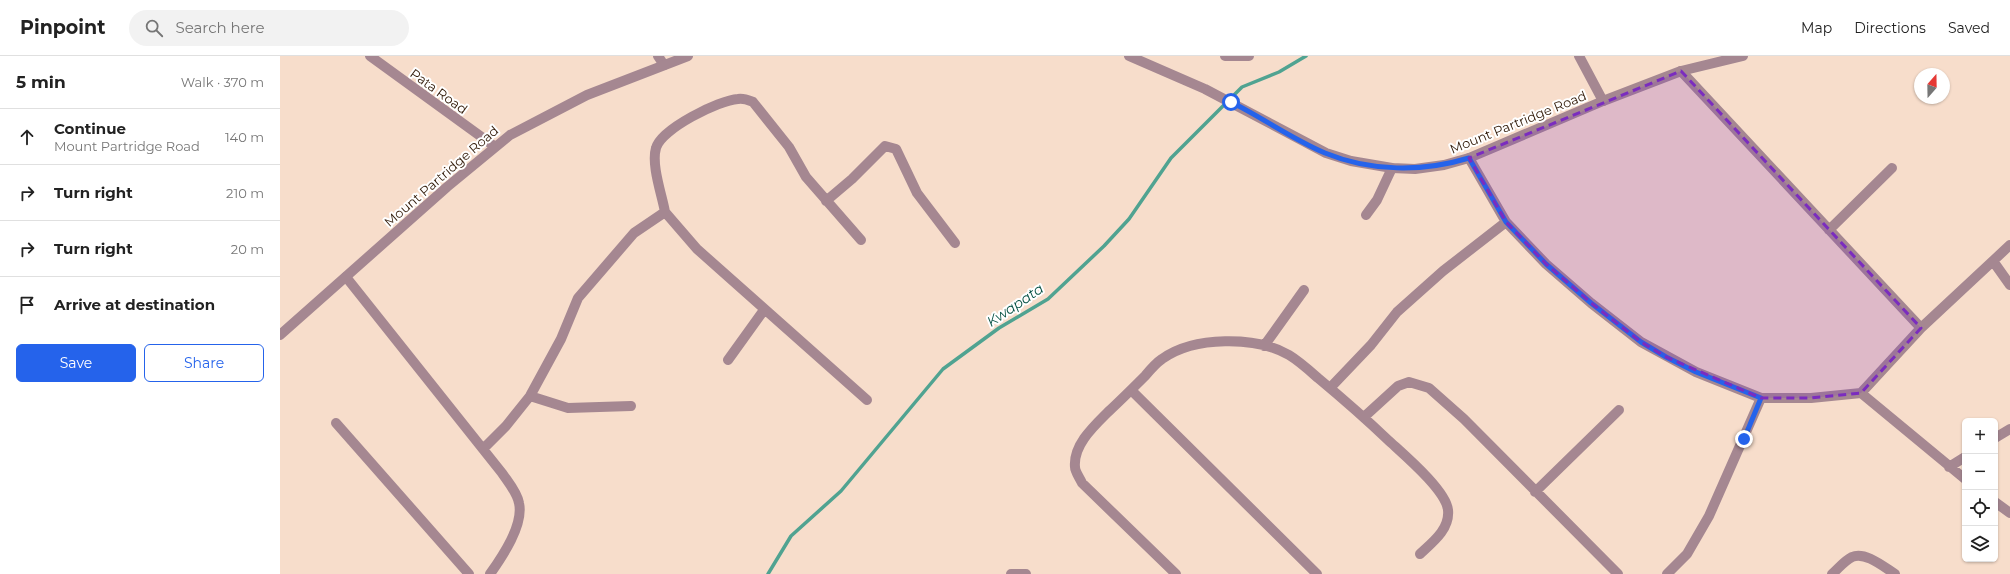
<!DOCTYPE html>
<html lang="en">
<head>
<meta charset="utf-8">
<style>
  body { margin:0; font-family:Montserrat,sans-serif; background:#f2f2f2; color:#222 }
  .controls { position:absolute; right:12px; bottom:12px; display:grid; overflow:hidden; border-radius:6px; box-shadow:0 1px 3px #0004 }
  .controls button { width:36px; height:36px; display:grid; place-items:center; padding:0; border:0; border-bottom:1px solid #e0e0e0; background:#fff; color:#222; font:20px sans-serif }
  .compass { position:absolute; left:1634px; top:12px; width:36px; height:36px; border-radius:50%; background:#fff; box-shadow:0 1px 3px #0004; rotate:20deg }
  .stop { position:absolute; width:12px; height:12px; margin:-9px; border:3px solid #2563eb; border-radius:50%; background:#fff }
  .stop.end { background:#2563eb; border-color:#fff; box-shadow:0 1px 4px #0008 }
  .list { margin:0; padding:0; list-style:none }
  h2 { display:flex; justify-content:space-between; align-items:center; height:52px; margin:0; padding:0 16px; font-size:17px }
  h2 small { font-size:13px; font-weight:400; color:#767676 }
  .list li { display:grid; grid-template-columns:26px 1fr auto; gap:12px; align-items:center; box-sizing:border-box; height:56px; padding:0 16px; border-top:1px solid #e0e0e0 }
  .list b { display:block; font-size:15px; white-space:nowrap }
  .list p { margin:0; font-size:13px; white-space:nowrap; color:#767676 }
  .list em { font-size:13px; font-style:normal; color:#767676 }
  .actions { display:flex; gap:8px; padding:12px 16px }
  .actions a { flex:1; padding:9px 0; border:1px solid #2563eb; border-radius:6px; text-align:center; font-size:14px; color:#2563eb }
  .actions .main { background:#2563eb; color:#fff }
  .icon { flex:none; width:22px; height:22px; fill:none; stroke:currentColor; stroke-width:2; stroke-linecap:round; stroke-linejoin:round }
  .map { position:relative; flex:none; width:1730px; height:518px; overflow:hidden }
  header { display:flex; align-items:center; gap:24px; box-sizing:border-box; height:56px; padding:0 20px; background:#fff; border-bottom:1px solid #e0e0e0 }
  header strong { font-size:19px }
  nav { display:flex; gap:22px; margin-inline-start:auto; font-size:14px }
  .search { width:280px; height:36px; background:#f2f2f2; display:flex; align-items:center; gap:10px; box-sizing:border-box; padding:0 14px; border-radius:22px; color:#767676; font-size:15px }
  main { display:flex }
  aside { flex:1; background:#fff }
  .map>svg:first-child { display:block }
  .lines { fill:none; stroke-linecap:round; stroke-linejoin:round }
  .stream { stroke:#50a391; stroke-width:3.5 }
  .minor { stroke:#a58791; stroke-width:10 }
  .tertiary { stroke:#a58791; stroke-width:10 }
  .route { stroke:#2563eb; stroke-width:5 }
  .marked { fill:#7b2cbf; fill-opacity:0.2; stroke:#7b2cbf; stroke-width:3; stroke-dasharray:8 5; stroke-linejoin:round }
  .labels { text-anchor:middle; stroke-width:4; stroke-linejoin:round; paint-order:stroke }
  .street-label { font-size:13px; fill:#301907; stroke:#fff }
  .water-label { font-size:14px; font-style:italic; fill:#085245; stroke:#fff }
</style>
</head>
<body>
<header>
<strong>Pinpoint</strong>
<div class="search"><svg class="icon" aria-label="search" viewBox="0 0 24 24"><circle cx="10" cy="10" r="6"/><path d="M15 15l6 6"/></svg>Search here</div>
<nav><a>Map</a><a>Directions</a><a>Saved</a></nav>
</header>
<main>
<aside>
<h2>5 min<small>Walk · 370 m</small></h2>
<ul class="list">
<li><svg class="icon" aria-label="ahead" viewBox="0 0 24 24"><path d="M12 20V5M6 11l6-6 6 6"/></svg><div><b>Continue</b><p>Mount Partridge Road</p></div><em>140 m</em></li>
<li><svg class="icon" aria-label="right" viewBox="0 0 24 24"><path d="M7 20v-9h11M14 6l5 5-5 5"/></svg><div><b>Turn right</b></div><em>210 m</em></li>
<li><svg class="icon" aria-label="right" viewBox="0 0 24 24"><path d="M7 20v-9h11M14 6l5 5-5 5"/></svg><div><b>Turn right</b></div><em>20 m</em></li>
<li><svg class="icon" aria-label="arrive" viewBox="0 0 24 24"><path d="M6 21V4h12l-3 4 3 4H6"/></svg><div><b>Arrive at destination</b></div></li>
</ul>
<div class="actions"><a class="main">Save</a><a>Share</a></div>
</aside>
<div class="map">
<svg width="1730" height="518" viewBox="0 0 1730 518">
  <rect width="100%" height="100%" fill="#f7ddcb"/>
  <g class="lines">
    <path class="stream" d="M 488,518 L 511,480 L 561,435 L 663,313 L 719,272 L 768,243 L 824,190 L 849,163 L 891,102 L 962,31 L 999,16 L 1026,0"/>
    <path class="minor" d="M 378,0 L 384,9
      M 945,0 L 969,0
      M 1299,0 L 1323,45
      M 1401,15 L 1641,272
      M 1189,102 L 1226,166 L 1266,208 L 1311,247 L 1361,286 L 1416,316 L 1481,342 L 1531,342 L 1581,337 L 1641,272 L 1730,189
      M 546,145 L 572,123 L 605,90 L 616,93 L 637,137 L 675,187
      M 385,156 L 417,193 L 587,344
      M 1086,159 L 1097,144 L 1112,112
      M 1549,174 L 1612,112
      M 1713,205 L 1730,229
      M 66,221 L 222,417 C 228,426 237,436 239,447 C 244,469 222,501 210,518
      M 984,290 L 1024,234
      M 448,304 L 484,254
      M 1050,332 L 1091,289 L 1117,256 L 1163,215 L 1226,166
      M 851,334 L 1037,518
      M 1581,337 L 1685,423
      M 250,340 L 288,352 L 351,350
      M 1084,361 L 1118,330 L 1129,326 L 1149,332 L 1184,363 L 1338,518
      M 56,367 L 189,518
      M 1715,382 L 1730,373
      M 203,393 L 226,370 L 250,340 L 281,283 L 298,242 L 354,177 L 385,156 C 382,139 371,109 376,92 C 381,73 439,44 458,43 C 464,42 468,44 473,46 L 509,91 L 526,121 L 581,184
      M 1669,411 L 1685,401
      M 1255,436 L 1339,354
      M 1715,446 L 1730,457
      M 731,518 L 746,518
      M 896,518 L 802,427 C 800,422 795,416 795,411 C 793,389 814,370 828,356 C 841,344 853,332 865,320 C 870,314 876,307 882,303 C 914,280 976,280 1009,299 C 1019,305 1029,314 1038,322 C 1062,342 1085,362 1108,384 C 1123,398 1166,434 1168,454 C 1170,473 1153,486 1140,498
      M 1387,518 L 1407,498 L 1429,460 L 1481,342
      M 1552,518 C 1558,513 1564,505 1572,501 C 1585,495 1604,511 1615,518"/>
    <path class="tertiary" d="M 90,0 L 214,90
      M 849,0 L 925,33 L 1046,97 L 1071,105 L 1112,112 L 1135,113 L 1164,109 L 1189,102 L 1323,45 L 1401,15 L 1463,0
      M 0,279 L 167,131 L 230,79 L 307,39 L 408,0"/>
  </g>
  <g class="lines">
    <path class="route" d="M 951,46 C 983,62 1012,83 1045,97 C 1091,116 1143,116 1189,102 L 1226,166 L 1266,208 L 1311,247 L 1361,286 L 1386,301 L 1416,316 L 1481,342 L 1464,383"/>
  </g>
  <path class="marked" d="M 1401,15 L 1641,272 L 1581,337 L 1531,342 L 1481,342 L 1386,301 L 1361,286 L 1311,247 L 1266,208 L 1226,166 L 1189,102 Z"/>
  <g class="labels">
    <g class="street-label">
      <text transform="translate(159 35) rotate(36)" y="5">Pata Road</text>
      <text transform="translate(1238 66) rotate(-22)" y="5">Mount Partridge Road</text>
      <text transform="translate(161 120) rotate(-41)" y="5">Mount Partridge Road</text>
    </g>
    <g class="water-label">
      <text transform="translate(735 249) rotate(-34)" y="5">Kwapata</text>
    </g>
  </g>
</svg>
<div class="controls">
<button>+</button>
<button>−</button>
<button><svg class="icon" aria-label="locate" viewBox="0 0 24 24"><circle cx="12" cy="12" r="6"/><path d="M12 2v4M12 18v4M2 12h4M18 12h4"/></svg></button>
<button><svg class="icon" aria-label="layers" viewBox="0 0 24 24"><path d="M12 4l9 5-9 5-9-5zM3 14l9 5 9-5"/></svg></button>
</div>
<svg class="compass" viewBox="-18 -18 36 36"><path d="M0-13l5 13h-10z" fill="#e53935"/><path d="M0 13l5-13h-10z" fill="#767676"/></svg>
<div class="stop" style="left:951px;top:46px"></div>
<div class="stop end" style="left:1464px;top:383px"></div>
</div>
</main>
</body>
</html>
